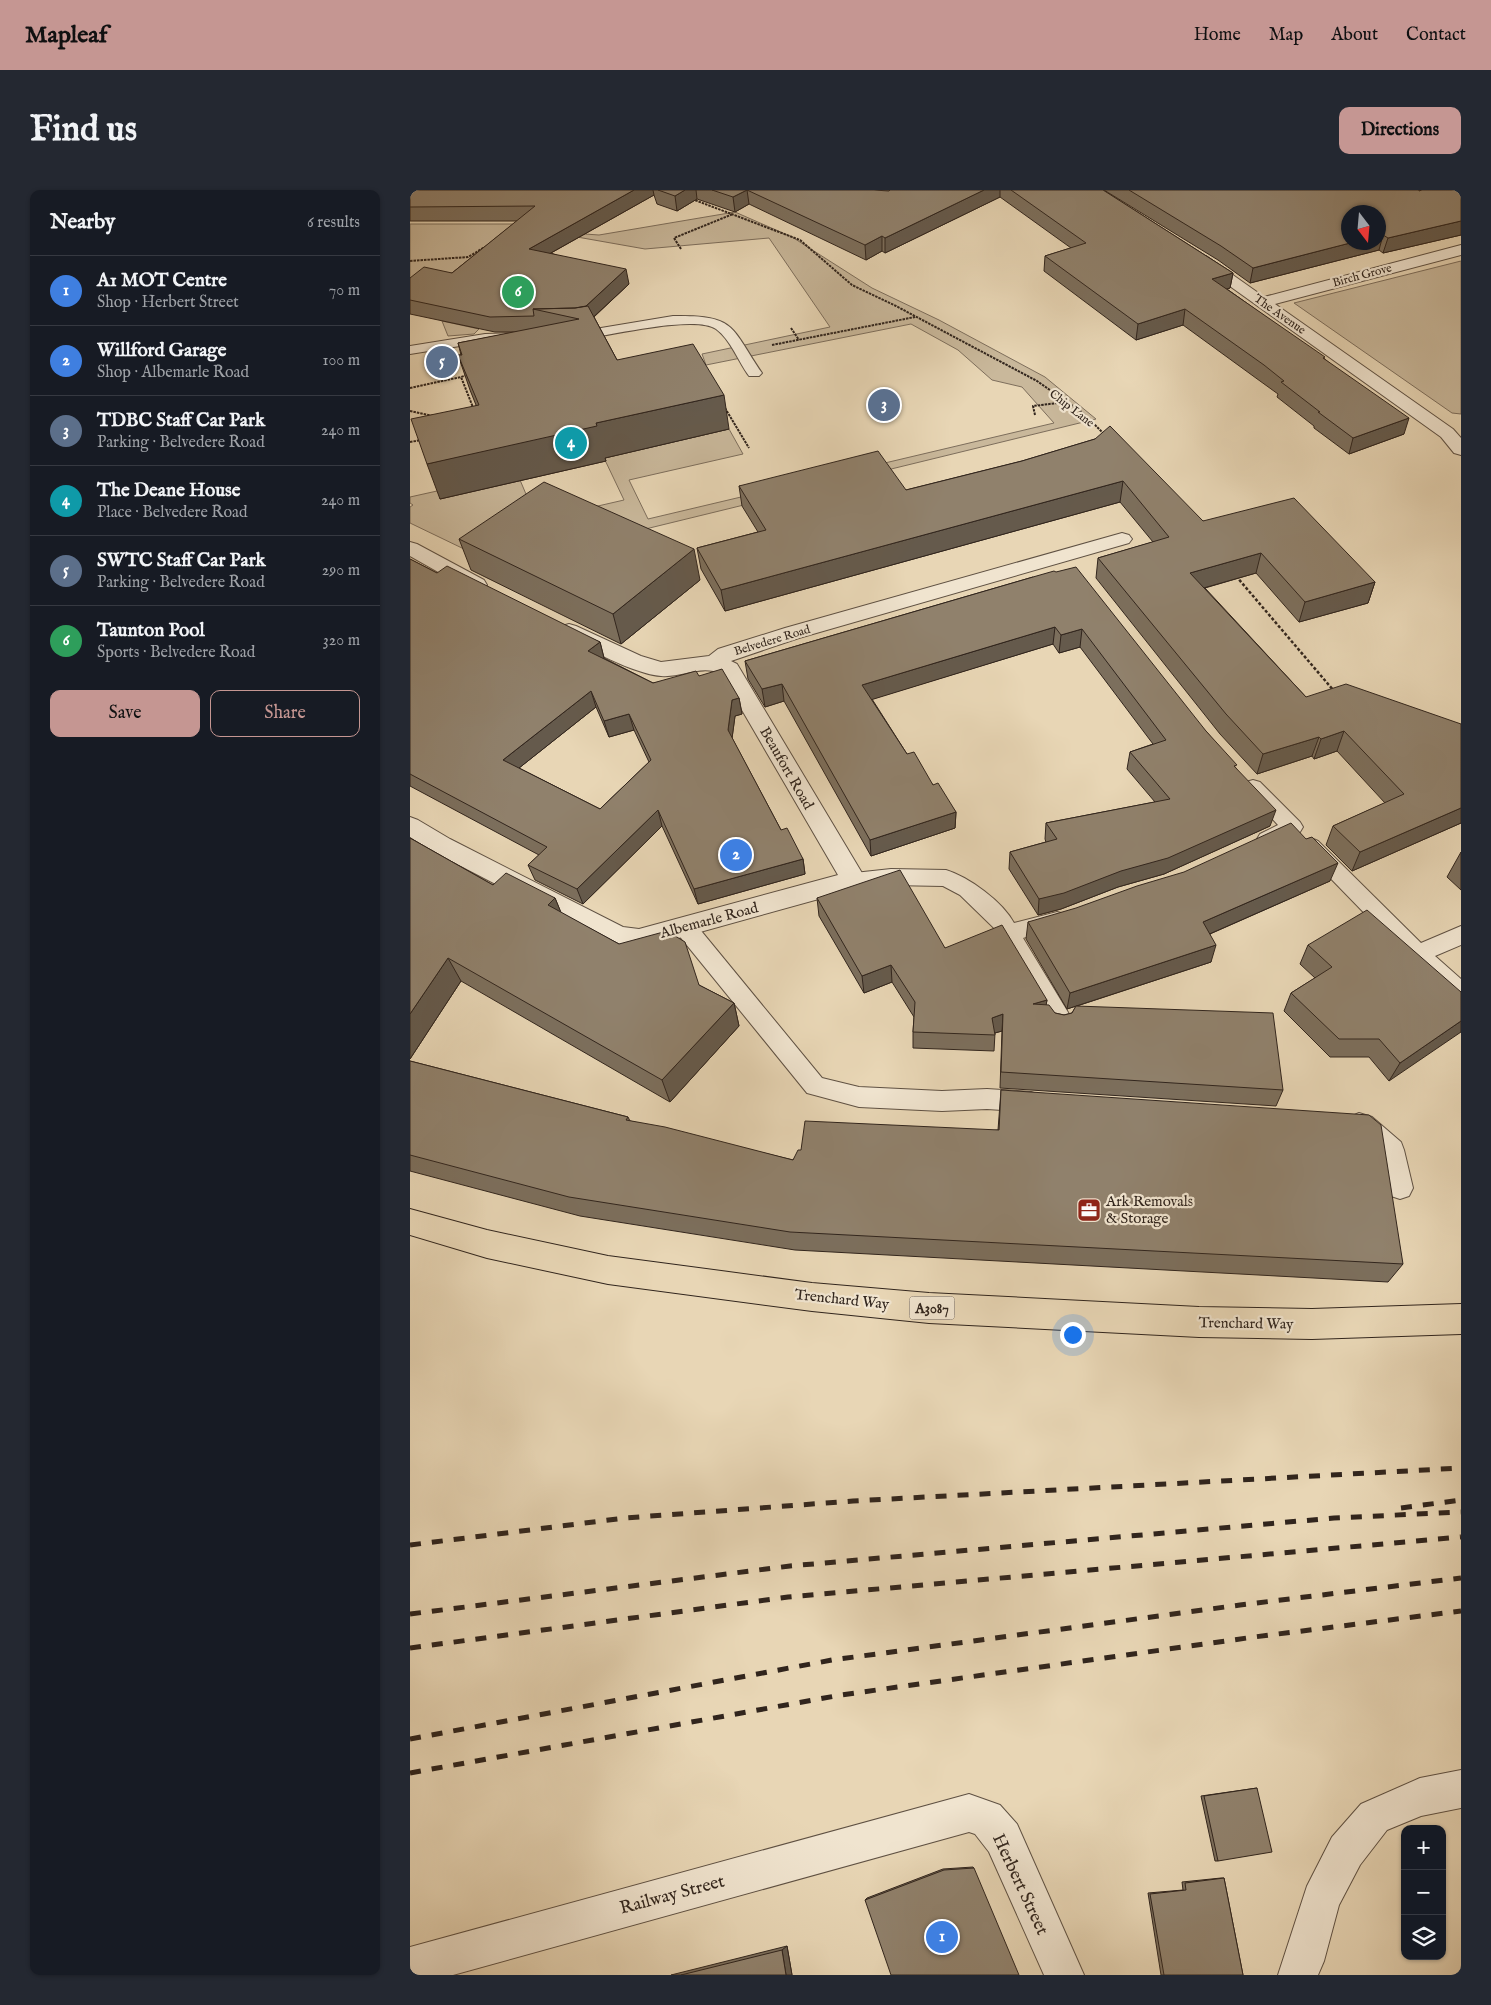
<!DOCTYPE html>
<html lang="en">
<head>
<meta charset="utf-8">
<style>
  body { margin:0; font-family:"IM FELL English",serif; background:#242831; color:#f1f3f6 }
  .controls { position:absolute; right:15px; bottom:15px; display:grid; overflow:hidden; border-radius:10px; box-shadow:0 1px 4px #0004 }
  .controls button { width:45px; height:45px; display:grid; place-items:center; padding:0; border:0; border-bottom:1px solid #363941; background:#171b24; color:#f1f3f6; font:25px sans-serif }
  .compass { position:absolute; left:931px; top:15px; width:45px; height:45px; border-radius:50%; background:#171b24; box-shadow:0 1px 4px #0004; rotate:164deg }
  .you { position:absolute; left:662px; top:1144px; width:18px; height:18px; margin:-12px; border:4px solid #fff; border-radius:50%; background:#1a73e8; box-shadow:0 0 0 8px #1a73e833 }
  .badge { display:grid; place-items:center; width:32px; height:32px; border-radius:50%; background:#c59692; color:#fff; font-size:16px; font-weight:700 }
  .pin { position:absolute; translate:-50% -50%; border:2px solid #fff; box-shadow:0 1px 5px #0006 }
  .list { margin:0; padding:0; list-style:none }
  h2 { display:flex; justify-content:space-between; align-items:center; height:65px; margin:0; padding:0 20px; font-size:21px }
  h2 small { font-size:16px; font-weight:400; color:#9ea1a6 }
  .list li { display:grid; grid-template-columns:32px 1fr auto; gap:15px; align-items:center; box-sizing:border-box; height:70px; padding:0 20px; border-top:1px solid #363941 }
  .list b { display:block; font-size:19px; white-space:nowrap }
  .list p { margin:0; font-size:16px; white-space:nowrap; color:#9ea1a6 }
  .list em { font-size:16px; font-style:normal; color:#9ea1a6 }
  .actions { display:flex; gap:10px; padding:15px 20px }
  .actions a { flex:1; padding:11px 0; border:1px solid #c59692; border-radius:10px; text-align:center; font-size:18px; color:#c59692 }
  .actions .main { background:#c59692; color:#111 }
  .icon { flex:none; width:28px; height:28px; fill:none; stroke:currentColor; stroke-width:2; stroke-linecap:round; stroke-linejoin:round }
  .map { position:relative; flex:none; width:1051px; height:1785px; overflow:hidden; border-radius:10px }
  header { display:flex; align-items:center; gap:30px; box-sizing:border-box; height:70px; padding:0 25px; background:#c59692; color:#111 }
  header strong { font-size:24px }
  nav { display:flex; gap:28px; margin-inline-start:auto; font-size:18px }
  .intro { display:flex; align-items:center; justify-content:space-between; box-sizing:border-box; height:120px; padding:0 30px }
  h1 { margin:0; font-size:35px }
  .button { padding:12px 22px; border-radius:10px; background:#c59692; color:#111; font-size:18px; font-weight:700 }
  main { display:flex; gap:30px; padding:0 30px }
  aside { flex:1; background:#171b24; border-radius:10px; box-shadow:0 1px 4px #0004 }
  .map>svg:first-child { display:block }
  .green { fill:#c9b89b; stroke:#7d6e5c }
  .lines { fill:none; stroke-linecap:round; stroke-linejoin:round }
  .lane-casing { stroke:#5f5143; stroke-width:2 }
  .street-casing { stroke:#5f5143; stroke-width:2 }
  .primary-casing { stroke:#31251d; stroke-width:2 }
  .path-far1 { stroke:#31251d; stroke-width:2; stroke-dasharray:2.5 1; stroke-linecap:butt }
  .path { stroke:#31251d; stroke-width:2.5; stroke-dasharray:3 2; stroke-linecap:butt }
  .lane { fill:#f0e4cf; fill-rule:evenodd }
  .street { fill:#f0e4cf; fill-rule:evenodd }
  .primary { fill:#e8d6b5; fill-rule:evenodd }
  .rail { stroke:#31251d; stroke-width:5; stroke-dasharray:11 11; stroke-linecap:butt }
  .wall { fill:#7c6f5d; stroke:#31251d; fill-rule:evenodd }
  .shaded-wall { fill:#655a4c; stroke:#31251d }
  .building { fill:#90816c; stroke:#31251d; fill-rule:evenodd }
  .labels { text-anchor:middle; stroke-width:4.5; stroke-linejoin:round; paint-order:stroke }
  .far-street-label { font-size:12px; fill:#31251d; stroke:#f0e4cf }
  .shield { fill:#f0e4cf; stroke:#6a5e52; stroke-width:1 }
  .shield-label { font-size:14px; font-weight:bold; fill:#31251d }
  .street-label { font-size:15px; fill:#31251d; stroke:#f0e4cf }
  .poi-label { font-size:15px; fill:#31251d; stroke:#f0e4cf; text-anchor:start }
  .near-street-label { font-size:18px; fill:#31251d; stroke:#f0e4cf }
</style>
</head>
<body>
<header>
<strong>Mapleaf</strong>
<nav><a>Home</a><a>Map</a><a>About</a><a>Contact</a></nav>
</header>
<div class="intro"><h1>Find us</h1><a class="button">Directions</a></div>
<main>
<aside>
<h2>Nearby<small>6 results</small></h2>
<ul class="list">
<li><span class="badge" style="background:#3f7fe0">1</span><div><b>A1 MOT Centre</b><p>Shop · Herbert Street</p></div><em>70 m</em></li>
<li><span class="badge" style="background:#3f7fe0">2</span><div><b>Willford Garage</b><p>Shop · Albemarle Road</p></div><em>100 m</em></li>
<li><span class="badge" style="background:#5c6f8a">3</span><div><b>TDBC Staff Car Park</b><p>Parking · Belvedere Road</p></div><em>240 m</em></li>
<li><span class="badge" style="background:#0f9aa8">4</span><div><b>The Deane House</b><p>Place · Belvedere Road</p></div><em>240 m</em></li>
<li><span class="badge" style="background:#5c6f8a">5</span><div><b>SWTC Staff Car Park</b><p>Parking · Belvedere Road</p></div><em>290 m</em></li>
<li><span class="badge" style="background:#2e9e5b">6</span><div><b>Taunton Pool</b><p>Sports · Belvedere Road</p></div><em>320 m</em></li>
</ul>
<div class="actions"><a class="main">Save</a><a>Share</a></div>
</aside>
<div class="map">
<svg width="1051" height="1785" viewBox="0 0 1051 1785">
  <rect width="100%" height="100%" fill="#e8d6b5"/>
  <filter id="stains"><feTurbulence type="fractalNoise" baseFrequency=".004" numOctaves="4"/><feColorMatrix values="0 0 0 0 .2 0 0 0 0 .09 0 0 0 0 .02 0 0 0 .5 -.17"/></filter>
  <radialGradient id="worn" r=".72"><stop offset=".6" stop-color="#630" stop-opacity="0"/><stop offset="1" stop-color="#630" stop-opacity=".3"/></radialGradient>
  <path class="green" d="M 325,22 L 382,47 L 462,98 L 529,130 L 635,187 L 686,229 L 215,344 L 54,359 L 0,333 L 0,317 L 3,315 L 0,313 L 0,307 L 27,301 L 110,290 L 127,330 L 214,310 L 194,268 L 319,239 L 333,264 L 219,290 L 238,329 L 644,233 L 612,197 L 582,190 L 548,160 L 501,134 L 296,175 L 292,164 L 420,137 L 359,48 L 235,59 L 133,41 L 0,107 L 0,34 L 108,34 L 133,41 L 189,45 Z
    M 1051,71 L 1051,224 L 1042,223 L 884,113 Z
    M 32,131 L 69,139 L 64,144 L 38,146 Z"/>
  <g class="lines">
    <g class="lane-casing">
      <path id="lane" d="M 263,126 C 326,125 320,136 352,183 L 349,186 L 339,186 C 328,171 321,150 306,139 C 284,124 190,148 161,151 L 156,150 L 154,147 L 156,144 L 161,143 Z
        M 107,143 L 112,144 L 114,147 L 112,150 L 75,152 L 0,164 L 0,156 L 75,144 Z
        M 843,590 L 850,592 L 890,632 L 893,637 L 890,642 L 857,657 L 850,654 L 847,649 L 850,644 L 868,635 L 833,597 L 836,592 Z
        M 901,648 L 908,651 L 1011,753 L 1051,736 L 1051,755 L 1025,766 L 1051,789 L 1051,812 L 1043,809 L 1000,770 L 894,661 L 891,656 L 894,651 Z
        M 481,679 L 536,680 C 559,687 593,712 604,733 L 647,722 L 655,724 L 658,730 L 655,736 L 613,748 L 659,824 L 662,831 L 659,838 L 651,840 L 643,838 L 586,740 L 550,705 L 533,696 L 481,695 L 443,698 L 435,696 L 432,690 L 435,684 Z
        M 275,728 L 283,731 L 412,888 L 449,897 L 532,901 L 577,899 L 621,902 L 629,905 L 633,912 L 629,919 L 621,922 L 577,919 L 532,921 L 449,917 L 397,903 L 267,743 L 264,737 L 267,731 Z
        M 949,923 L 962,927 L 991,952 L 994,960 L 1003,998 L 999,1006 L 990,1009 L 981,1006 C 975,993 976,979 971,967 C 968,959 948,944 940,941 L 937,934 L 940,927 Z"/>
    </g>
    <g class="street-casing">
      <path id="street" d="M 1051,55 L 1051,65 L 865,114 L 1043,239 L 1051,248 L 1051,265 L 1044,263 L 1031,247 L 782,69 L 784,66 L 796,66 L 854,107 Z
        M 712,343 L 719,345 L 722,349 L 719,353 L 389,448 L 321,471 L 327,474 L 330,479 L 452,683 L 455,690 L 452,697 L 229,759 L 199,753 L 22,661 L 0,647 L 0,627 L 8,630 L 40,649 L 213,737 L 229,739 L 428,685 L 311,484 C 292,474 271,488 251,486 C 224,484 177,458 152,446 L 148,441 L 152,436 L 159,434 L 166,436 L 231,466 L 251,472 L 299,466 L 308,459 L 375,438 Z
        M 0,352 L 7,354 L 74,390 L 77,395 L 74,400 L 67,401 L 60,400 L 0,366 Z
        M 1051,1580 L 1051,1618 L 1011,1626 L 977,1640 L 950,1675 L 929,1715 L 914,1771 L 908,1785 L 868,1785 L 897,1696 L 922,1647 L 951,1614 L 1010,1588 Z
        M 559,1604 L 590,1615 L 607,1634 L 674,1785 L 634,1785 L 579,1662 L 565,1644 L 559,1642 L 43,1785 L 0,1785 L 0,1757 Z"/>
    </g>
    <g class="primary-casing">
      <path id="primary" d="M 0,1019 L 77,1040 L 198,1066 L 402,1093 L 519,1103 L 789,1117 L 902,1119 L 1051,1114 L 1051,1144 L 902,1149 L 789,1147 L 519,1133 L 402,1121 L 198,1094 L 77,1068 L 0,1045 Z"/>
    </g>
    <path class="path-far1" d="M 282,9 L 390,50 L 442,95 L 486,116 L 627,191 L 673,223 L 694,244
      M 271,59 L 264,48 L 323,24
      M 0,71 L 58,67 L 75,57
      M 381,138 L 389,150
      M 362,155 L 505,127
      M 57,185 L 51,187 L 64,220
      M 0,198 L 51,187
      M 315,218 L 339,258
      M 0,221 L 23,226
      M 625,225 L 623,216 L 656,212
      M 0,252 L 11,250"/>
    <path class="path" d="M 826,386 L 924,501"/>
    <use href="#lane" class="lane"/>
    <use href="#street" class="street"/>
    <use href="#primary" class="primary"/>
    <path class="rail" d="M 991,1318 L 1051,1310
      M 0,1355 L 215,1328 L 443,1311 L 1051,1278
      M 0,1424 L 380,1376 L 924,1328 L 1051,1322
      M 0,1458 L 378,1407 L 1051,1347
      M 0,1549 L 422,1470 L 830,1415 L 1051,1388
      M 0,1583 L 431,1505 L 844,1447 L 1051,1421"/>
  </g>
  <path class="wall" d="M 0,0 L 693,0 L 823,83 L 820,98 L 817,99 L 915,169 L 994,244 L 939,264 L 904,238 L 904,236 L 867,207 L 868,204 L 850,191 L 773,135 L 726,150 L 634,81 L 635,66 L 661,58 L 590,7 L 475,63 L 472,61 L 456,70 L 339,14 L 325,22 L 287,9 L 267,21 L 247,14 L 244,5 L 141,63 L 219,94 L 184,127 L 207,170 L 319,239 L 195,268 L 196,271 L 30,309 L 66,215 L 60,200 L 48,165 L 51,165 L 48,153 L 107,142 L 85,142 L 0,124 L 0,88 L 42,83 L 107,31 L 0,31 Z
    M 694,0 L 1009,0 L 1009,1 L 1051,0 L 1051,45 L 973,63 L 969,60 L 840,93 L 808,70 Z
    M 685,249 L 793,331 L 965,392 L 958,413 L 889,432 L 846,383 L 795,398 L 896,507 L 1051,633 L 942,681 L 916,655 L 923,636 L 975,613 L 927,561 L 904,569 L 902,566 L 847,584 L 810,544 L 686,388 L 688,368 L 743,352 L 710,312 L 315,421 L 291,379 L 287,358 L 348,342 L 332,316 L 329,296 L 496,300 L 612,271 Z
    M 49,349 L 290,390 L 211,454 L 61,380 Z
    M 0,369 L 27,383 L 190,452 L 194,468 L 243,493 L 289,486 L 329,508 L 332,524 L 325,526 L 322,548 L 371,640 L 393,669 L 395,684 L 288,714 L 252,636 L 173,714 L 125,690 L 118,675 L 129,665 L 0,596 ZM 186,517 L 199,547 L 224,540 L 239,572 L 190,619 L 109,578 Z
    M 623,387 L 796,541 L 826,578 L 860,636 L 754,684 L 708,697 L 651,719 L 628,725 L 599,679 L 600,662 L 636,652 L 635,649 L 636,633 L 745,612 L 717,579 L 720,562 L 743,554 L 670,457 L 649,463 L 643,454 L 462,509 L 497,564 L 546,622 L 545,638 L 461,666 L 374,511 L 355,517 L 338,489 L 335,471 Z
    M 0,648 L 83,695 L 145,708 L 151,723 L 209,754 L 324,813 L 329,836 L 260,912 L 51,791 L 0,869 Z
    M 1051,662 L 1051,700 L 1037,687 Z
    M 920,691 L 800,744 L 801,772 L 667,816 L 873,900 L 866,916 L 590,898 L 592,841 L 585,843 L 584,861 L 503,858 L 503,842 L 504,827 L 482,792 L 454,803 L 409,726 L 407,708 L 535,758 L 637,810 L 636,815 L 645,823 L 654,825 L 662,823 L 666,816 L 657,819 L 616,749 L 618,732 Z
    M 898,755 L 1051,802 L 979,891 L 959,867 L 920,867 L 874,821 L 881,803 L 905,788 L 890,774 Z
    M 0,871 L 218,927 L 220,931 L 383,970 L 391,960 L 588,940 L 591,900 L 993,1074 L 978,1092 L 385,1060 L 170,1026 L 0,981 Z
    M 847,1598 L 808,1671 L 805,1671 L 791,1606 Z
    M 563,1677 L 564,1678 L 455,1710 L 457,1708 L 533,1679 Z
    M 811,1688 L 814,1688 L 833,1785 L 751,1785 L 738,1703 L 773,1700 L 772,1692 Z
    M 377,1756 L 382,1785 L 261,1785 Z"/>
  <path class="shaded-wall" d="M 224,0 L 243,0 L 244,5 L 123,73 L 119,59 Z
    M 275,0 L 286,0 L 287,9 L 267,21 L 265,6 Z
    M 337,0 L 339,14 L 325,22 L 323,7 Z
    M 574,0 L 590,0 L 590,7 L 475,63 L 475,48 Z
    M 1051,31 L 1051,45 L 973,63 L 978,48 Z
    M 973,45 L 969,60 L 840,93 L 843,78 L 944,52 L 968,52 L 968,46 Z
    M 472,46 L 472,61 L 456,70 L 455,55 Z
    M 216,79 L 219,94 L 178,132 L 174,118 Z
    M 823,83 L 820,98 L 799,104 L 802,89 Z
    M 775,119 L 773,135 L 726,150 L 728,134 Z
    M 314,205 L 319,239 L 195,268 L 196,271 L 30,309 L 17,274 L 186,233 Z
    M 999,228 L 994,244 L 939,264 L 943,248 Z
    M 713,291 L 710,312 L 315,421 L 311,400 Z
    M 284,359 L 290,390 L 211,454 L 203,424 Z
    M 851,363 L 846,383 L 776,403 L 780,383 Z
    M 965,392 L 958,413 L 889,432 L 895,412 Z
    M 645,437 L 643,454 L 454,512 L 452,495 Z
    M 672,439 L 670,457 L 649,463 L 651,445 Z
    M 190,452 L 194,468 L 183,477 L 178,461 Z
    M 372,494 L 374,511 L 355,517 L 352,499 Z
    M 181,501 L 186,517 L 99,586 L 93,570 Z
    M 329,508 L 332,524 L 325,526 L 321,556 L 318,540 L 322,510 Z
    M 219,524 L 224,540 L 199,547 L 194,531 Z
    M 934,541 L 927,561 L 904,569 L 911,549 Z
    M 909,547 L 902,566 L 847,584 L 853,564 Z
    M 1051,618 L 1051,633 L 942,681 L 950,662 Z
    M 248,620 L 252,636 L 173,714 L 167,699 Z
    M 866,620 L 860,636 L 754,684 L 708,697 L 651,719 L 628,725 L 629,709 Z
    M 546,622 L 545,638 L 461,666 L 460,650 Z
    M 393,669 L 395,684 L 288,714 L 284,699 Z
    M 928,673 L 920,691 L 788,749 L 793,732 Z
    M 145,708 L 155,732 L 138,715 Z
    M 806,755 L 801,772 L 657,819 L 660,803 Z
    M 38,768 L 51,791 L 0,869 L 0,824 Z
    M 481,775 L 482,792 L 454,803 L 452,786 Z
    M 637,810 L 634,827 L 623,814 Z
    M 324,813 L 329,836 L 260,912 L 252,890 Z
    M 593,824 L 592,841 L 581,844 L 582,828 Z
    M 1051,831 L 1051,842 L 979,891 L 990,873 Z
    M 377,1756 L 382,1785 L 376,1785 L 372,1760 Z"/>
  <path class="building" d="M 0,0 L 224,0 L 119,59 L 216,79 L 176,116 L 165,118 L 123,119 L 124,126 L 80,127 L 0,110 L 0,88 L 14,77 L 42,83 L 125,16 L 0,17 Z
    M 248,0 L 275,0 L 265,6 Z
    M 302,0 L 337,0 L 323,7 Z
    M 337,0 L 464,0 L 479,1 L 480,0 L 574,0 L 475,48 L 472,46 L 455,55 Z
    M 601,0 L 693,0 L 823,83 L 802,89 L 915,167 L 913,168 L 999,228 L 943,248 L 908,222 L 910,222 L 871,192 L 874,191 L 854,175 L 775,119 L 728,134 L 635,66 L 676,53 Z
    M 719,0 L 1009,0 L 1009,1 L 1012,0 L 1051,0 L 1051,31 L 978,48 L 973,45 L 968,46 L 968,22 L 938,22 L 938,52 L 944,52 L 843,78 L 811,56 Z
    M 178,116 L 207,170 L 283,154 L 314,205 L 186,233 L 187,236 L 17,274 L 1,229 L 69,215 L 48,165 L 52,165 L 48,153 L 169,129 L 123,119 L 165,118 Z
    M 700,236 L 793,331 L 884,308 L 965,392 L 895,412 L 851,363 L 780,383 L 896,507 L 936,494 L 1051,534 L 1051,618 L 950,662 L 923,636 L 994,604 L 934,541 L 911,549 L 909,547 L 853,564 L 816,524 L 688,368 L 759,347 L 713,291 L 311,400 L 287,358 L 356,340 L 329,296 L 468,261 L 496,300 L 612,271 L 685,249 Z
    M 134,292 L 284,359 L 203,424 L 49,349 Z
    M 0,369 L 27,383 L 37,376 L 190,452 L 178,461 L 243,493 L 286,481 L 289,486 L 312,479 L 329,508 L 322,510 L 318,540 L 371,640 L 377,638 L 393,669 L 284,699 L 248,620 L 167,699 L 118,675 L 137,657 L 0,584 ZM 181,501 L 194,531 L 219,524 L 241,570 L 190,619 L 93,570 Z
    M 666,377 L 796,541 L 827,575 L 824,576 L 866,620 L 758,668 L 711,681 L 654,703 L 629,709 L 600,662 L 647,649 L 636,633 L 760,609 L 720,562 L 756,550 L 672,439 L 651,445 L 645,437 L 452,495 L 497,564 L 504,562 L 523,595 L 528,593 L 546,622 L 460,650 L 372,494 L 352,499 L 335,471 L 623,387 L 644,381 L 646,382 Z
    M 881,633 L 896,649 L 902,647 L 928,673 L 793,732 L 806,755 L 660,803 L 618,732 L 666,718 L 727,696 L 774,682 Z
    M 0,648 L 83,695 L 96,683 L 145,708 L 138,715 L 209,754 L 257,741 L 275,752 L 289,795 L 324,813 L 252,890 L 38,768 L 0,824 Z
    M 490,680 L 535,758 L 592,735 L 637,810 L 623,814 L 639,815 L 645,823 L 654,825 L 662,823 L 666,816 L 863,823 L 873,900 L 591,882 L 593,824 L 582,828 L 585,845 L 503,842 L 505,812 L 481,775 L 452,786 L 407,708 Z
    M 957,720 L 1051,802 L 1051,831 L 990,873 L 969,849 L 929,849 L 881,803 L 922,777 L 898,755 Z
    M 0,871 L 218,927 L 216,930 L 255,937 L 383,970 L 388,960 L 391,960 L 395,931 L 589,940 L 591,900 L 959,925 L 971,935 L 993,1074 L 380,1042 L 159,1007 L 0,965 Z
    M 847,1598 L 862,1662 L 808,1671 L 794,1606 Z
    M 564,1678 L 609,1785 L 481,1785 L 455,1710 L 534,1680 Z
    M 814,1688 L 833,1785 L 754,1785 L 740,1704 L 776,1700 L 775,1693 Z
    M 372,1760 L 376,1785 L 271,1785 Z"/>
  <defs>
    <g id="office-square" transform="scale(1.25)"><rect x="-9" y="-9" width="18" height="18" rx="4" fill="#8f2418" stroke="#f0e4cf"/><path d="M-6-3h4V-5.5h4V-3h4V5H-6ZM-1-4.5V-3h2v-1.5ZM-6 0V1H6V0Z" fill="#fff"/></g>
  </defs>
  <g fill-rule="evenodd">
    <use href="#office-square" x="679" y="1020"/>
  </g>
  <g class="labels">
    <g class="far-street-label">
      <text transform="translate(952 85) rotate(-15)" y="4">Birch Grove</text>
      <text transform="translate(870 124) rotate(35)" y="4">The Avenue</text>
      <text transform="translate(662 218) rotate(38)" y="4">Chip Lane</text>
      <text transform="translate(362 450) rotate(-17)" y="4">Belvedere Road</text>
    </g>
    <rect class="shield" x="499.5" y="1106.5" width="45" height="23" rx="4"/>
    <g class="shield-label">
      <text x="522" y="1123">A3087</text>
    </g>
    <g class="street-label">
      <text transform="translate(377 578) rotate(60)" y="5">Beaufort Road</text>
      <text transform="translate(299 730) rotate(-15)" y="5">Albemarle Road</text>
      <text transform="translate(432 1109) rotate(6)" y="5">Trenchard Way</text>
      <text transform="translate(836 1133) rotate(1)" y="5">Trenchard Way</text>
    </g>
    <g class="poi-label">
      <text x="696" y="1016">Ark Removals<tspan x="696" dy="17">&amp; Storage</tspan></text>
    </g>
    <g class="near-street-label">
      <text transform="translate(611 1694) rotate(65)" y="6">Herbert Street</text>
      <text transform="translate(262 1704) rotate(-15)" y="6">Railway Street</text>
    </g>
  </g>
  <rect width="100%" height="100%" filter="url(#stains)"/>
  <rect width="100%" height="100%" fill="url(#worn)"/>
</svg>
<div class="controls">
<button>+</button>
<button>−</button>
<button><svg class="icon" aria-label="layers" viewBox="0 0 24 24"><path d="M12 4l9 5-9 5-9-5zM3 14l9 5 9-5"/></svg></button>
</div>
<svg class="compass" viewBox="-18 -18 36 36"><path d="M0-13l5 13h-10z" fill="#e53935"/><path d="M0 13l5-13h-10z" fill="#9ea1a6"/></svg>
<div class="you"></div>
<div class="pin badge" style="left:532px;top:1747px;background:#3f7fe0">1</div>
<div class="pin badge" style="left:326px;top:665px;background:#3f7fe0">2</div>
<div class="pin badge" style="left:474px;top:215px;background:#5c6f8a">3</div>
<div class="pin badge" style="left:161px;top:253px;background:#0f9aa8">4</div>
<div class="pin badge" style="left:32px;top:172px;background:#5c6f8a">5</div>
<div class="pin badge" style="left:108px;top:102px;background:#2e9e5b">6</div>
</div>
</main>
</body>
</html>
